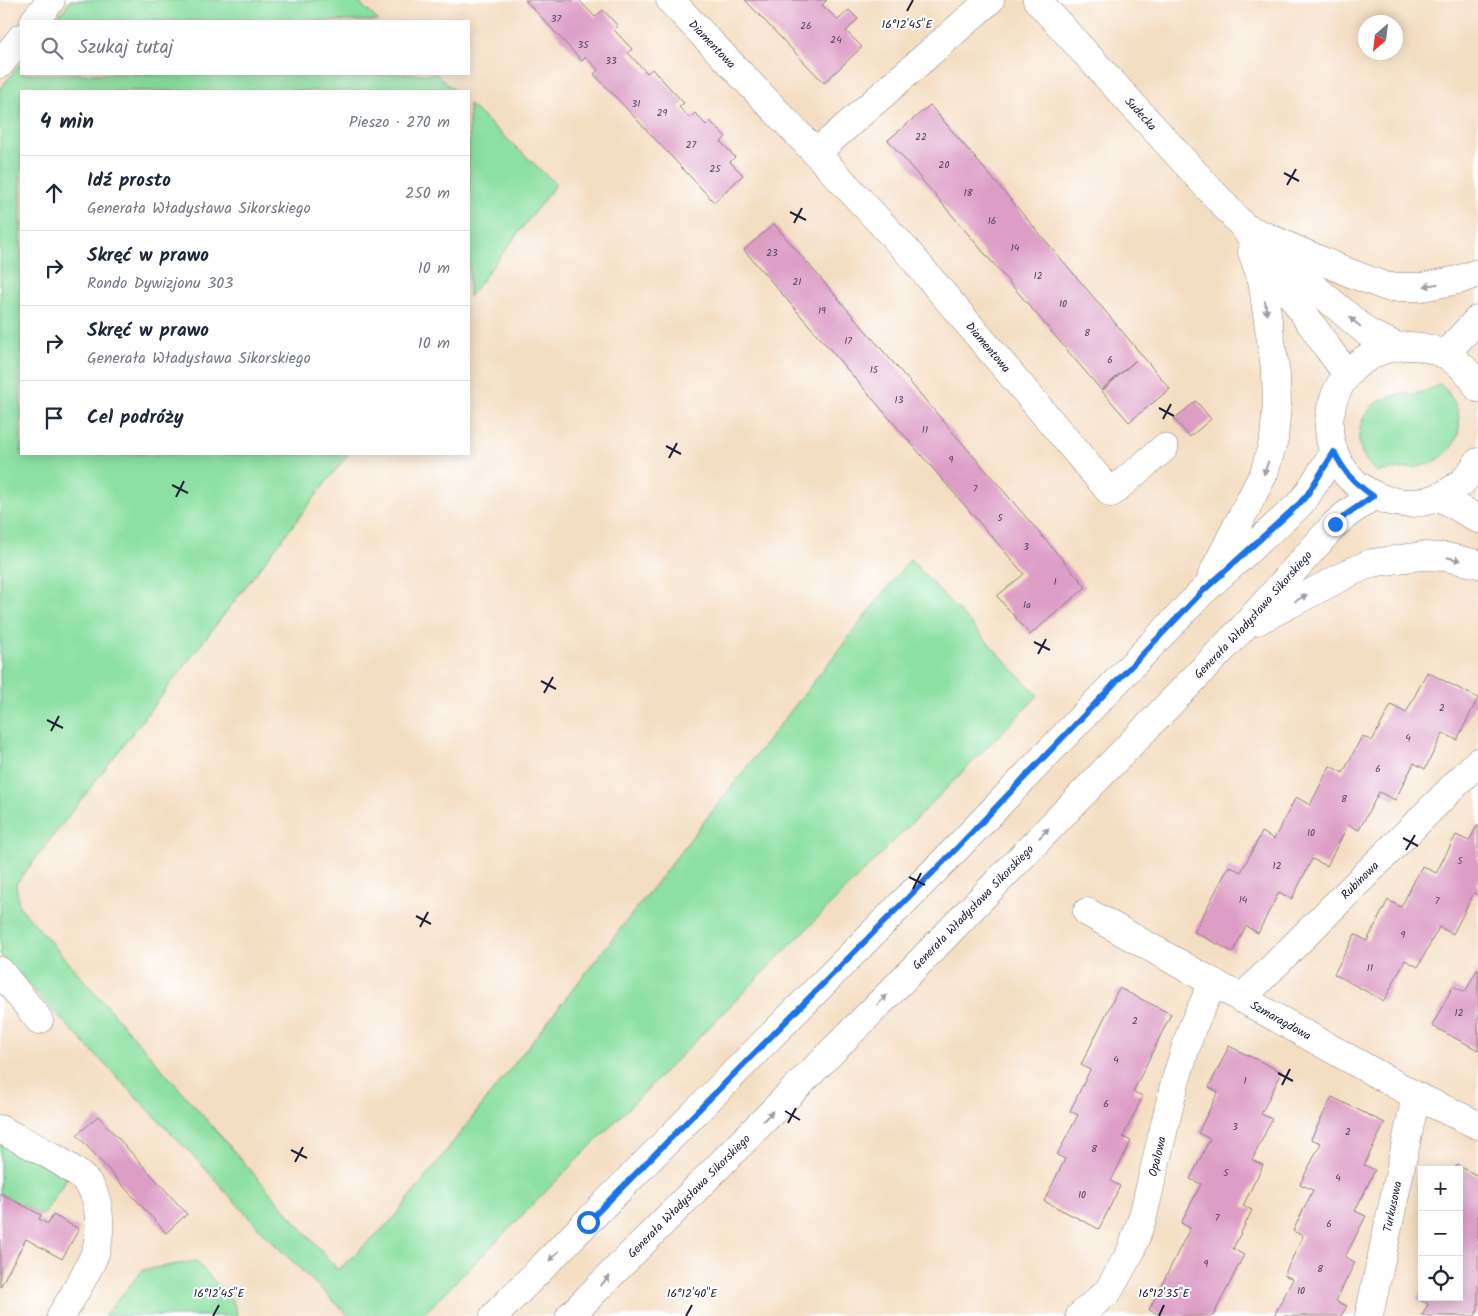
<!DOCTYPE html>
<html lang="pl">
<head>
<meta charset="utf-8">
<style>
  body { margin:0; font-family:Kalam,sans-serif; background:#f2f2f3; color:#1f2937 }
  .controls { position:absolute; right:15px; bottom:15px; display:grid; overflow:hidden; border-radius:0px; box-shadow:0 2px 12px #0003 }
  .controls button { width:45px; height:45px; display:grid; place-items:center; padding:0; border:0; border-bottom:1px solid #e0e1e3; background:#fff; color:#1f2937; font:25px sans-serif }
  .compass { position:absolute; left:1358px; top:15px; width:45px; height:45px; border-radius:50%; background:#fff; box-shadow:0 2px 12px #0003; rotate:208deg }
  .stop { position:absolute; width:15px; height:15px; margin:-11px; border:4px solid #1a73e8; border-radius:50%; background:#fff }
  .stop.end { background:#1a73e8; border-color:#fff; box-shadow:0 1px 5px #0008 }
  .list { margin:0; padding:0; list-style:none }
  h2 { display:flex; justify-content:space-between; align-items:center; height:65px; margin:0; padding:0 20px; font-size:21px }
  h2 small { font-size:16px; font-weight:400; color:#747a83 }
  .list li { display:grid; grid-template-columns:32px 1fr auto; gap:15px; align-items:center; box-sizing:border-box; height:75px; padding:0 20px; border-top:1px solid #e0e1e3 }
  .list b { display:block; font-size:19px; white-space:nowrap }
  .list p { margin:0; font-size:16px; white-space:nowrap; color:#747a83 }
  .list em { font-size:16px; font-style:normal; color:#747a83 }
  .icon { flex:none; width:28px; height:28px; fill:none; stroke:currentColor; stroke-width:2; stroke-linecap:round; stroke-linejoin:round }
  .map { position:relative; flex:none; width:1478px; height:1316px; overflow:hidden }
  .search { position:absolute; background:#fff; box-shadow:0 2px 12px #0003; left:20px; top:20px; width:450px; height:55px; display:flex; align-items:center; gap:12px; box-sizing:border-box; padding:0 18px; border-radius:0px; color:#747a83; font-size:19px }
  .panel { position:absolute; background:#fff; box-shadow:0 2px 12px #0003; left:20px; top:90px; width:450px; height:365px; border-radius:0px }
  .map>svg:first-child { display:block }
  .green { fill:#8ce0a2; stroke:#57816e }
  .building { fill:#dd9ec6 }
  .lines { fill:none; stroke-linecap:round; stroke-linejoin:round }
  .minor-casing { stroke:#8b807e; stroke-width:29 }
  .minor { stroke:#fff; stroke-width:28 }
  .oneway { fill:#9c9ca7 }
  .route { stroke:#1a73e8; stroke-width:6 }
  .ticks { fill:none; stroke:#22223b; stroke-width:2 }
  .labels { text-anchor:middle; stroke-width:4; stroke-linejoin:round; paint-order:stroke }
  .number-label { font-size:10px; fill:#51415e }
  .street-label { font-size:12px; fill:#22223b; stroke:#fff }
  .ticks-label { font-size:12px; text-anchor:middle; fill:#22223b; stroke:#fff; stroke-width:4; stroke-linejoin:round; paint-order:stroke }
</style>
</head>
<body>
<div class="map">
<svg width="1478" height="1316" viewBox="0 0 1478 1316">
  <rect width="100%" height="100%" fill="#fff"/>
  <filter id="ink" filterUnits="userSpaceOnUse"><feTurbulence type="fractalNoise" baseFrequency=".02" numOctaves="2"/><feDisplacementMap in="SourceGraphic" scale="10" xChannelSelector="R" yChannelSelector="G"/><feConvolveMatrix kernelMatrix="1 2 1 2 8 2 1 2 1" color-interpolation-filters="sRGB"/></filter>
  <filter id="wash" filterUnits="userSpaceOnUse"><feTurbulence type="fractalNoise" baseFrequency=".0096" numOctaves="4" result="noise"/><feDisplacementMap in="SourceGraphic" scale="20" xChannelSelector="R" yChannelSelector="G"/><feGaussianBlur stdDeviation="1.12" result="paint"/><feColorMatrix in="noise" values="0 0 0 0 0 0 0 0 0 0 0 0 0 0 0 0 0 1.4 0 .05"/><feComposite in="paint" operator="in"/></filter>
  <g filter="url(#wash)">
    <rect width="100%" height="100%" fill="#f4dec2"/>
    <path class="green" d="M 71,0 L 356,0 L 379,21 L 54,21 Z
      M 21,63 L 21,74 L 436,74 L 455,91 L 21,91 L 21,454 L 348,454 L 16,884 L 19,906 L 338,1270 L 392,1220 L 910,559 L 1038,696 L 422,1316 L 349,1316 L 265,1235 L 199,1162 L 6,962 L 0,954 L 0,89 Z
      M 469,104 L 556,184 L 469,297 Z
      M 1440,384 C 1467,408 1467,447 1431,463 C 1416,469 1394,469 1377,472 C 1366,463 1358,451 1359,435 C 1362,409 1377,398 1403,394 C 1408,394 1413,394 1418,393 C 1426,392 1433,388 1440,384 Z
      M 0,1141 L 67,1178 L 44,1214 L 41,1215 L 0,1193 Z
      M 196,1261 L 234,1303 L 237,1316 L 104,1316 L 143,1270 Z"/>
    <g id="blocks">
      <path class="building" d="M 525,0 L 579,0 L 595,17 L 603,10 L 618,26 L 614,30 L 632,49 L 628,53 L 647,73 L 652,69 L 684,103 L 679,107 L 690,118 L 695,113 L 706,125 L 710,121 L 726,137 L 721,142 L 735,157 L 730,162 L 743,175 L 714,202 L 594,74 L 598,70 L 586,57 L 582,61 Z
        M 745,0 L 827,0 L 822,5 L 838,20 L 849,10 L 858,19 L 846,31 L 862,47 L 824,83 Z
        M 930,105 L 1096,300 L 1170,389 L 1129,422 L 1102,391 L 1136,360 L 1101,390 L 888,140 Z
        M 774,224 L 1086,587 L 1030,635 L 997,596 L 1024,574 L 744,250 Z
        M 1196,401 L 1211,419 L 1190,437 L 1174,419 Z
        M 1427,672 L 1478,698 L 1457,740 L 1443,733 L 1425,769 L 1414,763 L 1395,800 L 1379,792 L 1359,830 L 1348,825 L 1327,866 L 1312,859 L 1292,899 L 1279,892 L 1258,933 L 1246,926 L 1233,952 L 1194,932 L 1229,866 L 1241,872 L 1262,832 L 1274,839 L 1296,797 L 1310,805 L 1330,766 L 1343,773 L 1362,736 L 1372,741 L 1391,705 L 1406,713 Z
        M 1478,824 L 1478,895 L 1474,893 L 1453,934 L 1439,927 L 1418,967 L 1405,960 L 1384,1001 L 1334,974 L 1355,934 L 1367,941 L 1388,900 L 1401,907 L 1422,866 L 1436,873 L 1456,835 L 1469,841 Z
        M 1478,968 L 1478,1050 L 1432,1026 L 1453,986 L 1465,992 Z
        M 1119,988 L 1171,1014 L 1133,1092 L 1143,1096 L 1123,1137 L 1131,1141 L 1111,1181 L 1120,1186 L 1099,1229 L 1044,1201 L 1065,1159 L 1057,1155 L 1078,1115 L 1070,1111 L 1090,1070 L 1081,1065 Z
        M 1229,1046 L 1282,1072 L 1261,1114 L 1272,1119 L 1252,1160 L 1263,1165 L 1243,1206 L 1252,1210 L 1233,1249 L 1244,1255 L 1213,1316 L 1162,1316 L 1149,1310 L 1190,1228 L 1181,1223 L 1201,1184 L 1190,1179 L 1210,1139 L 1198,1133 L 1218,1092 L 1209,1087 Z
        M 1332,1097 L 1385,1123 L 1364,1165 L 1375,1170 L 1355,1211 L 1366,1216 L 1345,1257 L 1355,1262 L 1336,1301 L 1347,1306 L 1341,1316 L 1274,1316 L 1293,1279 L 1284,1275 L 1303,1236 L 1293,1231 L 1313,1190 L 1300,1184 L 1321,1143 L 1311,1139 Z
        M 98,1116 L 187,1214 L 166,1233 L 77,1135 Z
        M 1457,1165 L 1478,1176 L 1478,1309 L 1475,1316 L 1422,1316 L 1428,1304 L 1417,1299 L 1422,1290 L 1422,1297 L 1459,1297 L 1459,1170 L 1454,1170 Z
        M 0,1193 L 41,1215 L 39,1219 L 48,1224 L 53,1215 L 79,1229 L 62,1259 L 26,1239 L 0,1287 Z"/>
    </g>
  </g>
  <g filter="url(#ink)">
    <use href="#blocks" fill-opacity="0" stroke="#8b807e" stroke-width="1"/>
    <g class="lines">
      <g class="minor-casing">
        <g id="minor">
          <path id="s1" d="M 670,0 L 816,153 L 906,250 L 1111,493 L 1164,448"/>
          <path id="s2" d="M 1037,0 L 1244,227 L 1327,347 L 1347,374"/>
          <path d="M 34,21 L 51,0"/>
          <path d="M 0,64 L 21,38"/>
          <path d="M 816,153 L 990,0"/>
          <path d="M 1244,227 L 1350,273 L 1387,287 L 1422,287 L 1458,280 L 1478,273"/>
          <path d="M 1275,254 L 1368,333 L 1396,346"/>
          <path d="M 1445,354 L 1478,319"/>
          <path d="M 1478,388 C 1466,363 1439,347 1411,346 C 1387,346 1370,353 1352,369 C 1343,378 1337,389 1333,401 C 1309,478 1401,535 1461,483 C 1468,478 1473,469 1478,462"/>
          <path d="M 1440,497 L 1478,519"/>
          <path d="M 1212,575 L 1264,473 L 1274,439 L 1277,404 L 1276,375 L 1262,280 L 1252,252"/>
          <path d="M 1257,621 L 1353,571 L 1372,563 L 1421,556 L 1446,557 L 1478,564"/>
          <path id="s3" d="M 1087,912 L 1416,1096 L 1478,1125"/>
          <path d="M 0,971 L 39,1020"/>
          <path id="s4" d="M 1241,999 L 1478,762"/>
          <path d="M 0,1129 C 26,1143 64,1160 85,1180 C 102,1196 102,1235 94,1256 C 86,1274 72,1298 61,1316"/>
          <path d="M 494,1316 L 957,848 L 1203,591 L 1299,505 L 1307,495 L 1334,452"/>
          <path id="s5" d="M 570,1316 L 885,998 L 1242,629 L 1335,524 L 1347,514 L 1373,496"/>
          <path id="s6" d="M 1080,1316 L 1109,1290 L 1131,1251 L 1143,1216 L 1175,1082 L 1192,1028 L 1213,983"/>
          <path id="s7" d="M 1369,1316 L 1416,1096"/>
        </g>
      </g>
      <use href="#minor" class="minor"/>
    </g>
    <defs><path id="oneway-solid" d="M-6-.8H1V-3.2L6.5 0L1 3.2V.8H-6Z" transform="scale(1.25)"/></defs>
    <g class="oneway">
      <use href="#oneway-solid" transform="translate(1431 285) rotate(170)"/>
      <use href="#oneway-solid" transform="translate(1266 308) rotate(82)"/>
      <use href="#oneway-solid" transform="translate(1355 322) rotate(-140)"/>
      <use href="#oneway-solid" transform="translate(1266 468) rotate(110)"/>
      <use href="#oneway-solid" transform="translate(1454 559) rotate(13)"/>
      <use href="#oneway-solid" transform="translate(1301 598) rotate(-28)"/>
      <use href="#oneway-solid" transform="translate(1044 833) rotate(-46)"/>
      <use href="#oneway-solid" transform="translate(882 1000) rotate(-46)"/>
      <use href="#oneway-solid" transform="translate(768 1116) rotate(-45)"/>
      <use href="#oneway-solid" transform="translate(554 1256) rotate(135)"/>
      <use href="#oneway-solid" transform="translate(605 1281) rotate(-45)"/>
    </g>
  </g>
  <g class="lines" filter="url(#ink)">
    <path class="route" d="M 588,1222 L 957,848 L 1203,591 L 1299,504 L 1307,495 L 1334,452 C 1345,473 1353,482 1373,496 L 1347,514 L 1335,524"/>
  </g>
  <path class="ticks" d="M 907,11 L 913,0M 1284,173 L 1299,181M 1287,185 L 1296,169M 790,212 L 806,220M 794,223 L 802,208M 1159,408 L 1174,416M 1163,419 L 1171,404M 666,446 L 681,454M 669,458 L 677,443M 172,485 L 188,493M 176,497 L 184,481M 1034,642 L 1050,650M 1038,654 L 1046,639M 541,681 L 556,689M 544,693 L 553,677M 47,720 L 63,728M 51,731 L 59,716M 1403,838 L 1418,846M 1406,850 L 1415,835M 909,877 L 925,885M 913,889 L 921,873M 416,916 L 431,924M 420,927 L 428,912M 1278,1073 L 1293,1081M 1282,1085 L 1290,1069M 785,1111 L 800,1120M 788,1123 L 796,1108M 291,1150 L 307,1158M 295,1162 L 303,1147M 213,1316 L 219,1305M 686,1316 L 692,1305M 1159,1316 L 1164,1305"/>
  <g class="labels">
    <g class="number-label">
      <text x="556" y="22">37</text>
      <text x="806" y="29">26</text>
      <text x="836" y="43">24</text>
      <text x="583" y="48">35</text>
      <text x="611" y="64">33</text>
      <text x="636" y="107">31</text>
      <text x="662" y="116">29</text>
      <text x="921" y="140">22</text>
      <text x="691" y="148">27</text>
      <text x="944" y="168">20</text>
      <text x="715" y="172">25</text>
      <text x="968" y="196">18</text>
      <text x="992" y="224">16</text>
      <text x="1015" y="251">14</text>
      <text x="772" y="256">23</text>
      <text x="1038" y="279">12</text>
      <text x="797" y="285">21</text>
      <text x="1063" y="307">10</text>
      <text x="822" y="314">19</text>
      <text x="1087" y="336">8</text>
      <text x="848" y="344">17</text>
      <text x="1110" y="363">6</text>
      <text x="874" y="373">15</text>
      <text x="899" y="403">13</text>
      <text x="925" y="433">11</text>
      <text x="951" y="463">9</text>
      <text x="975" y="492">7</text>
      <text x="1000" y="521">5</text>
      <text x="1026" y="550">3</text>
      <text x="1055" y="585">1</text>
      <text x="1027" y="608">1a</text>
      <text x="1442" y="711">2</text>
      <text x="1408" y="741">4</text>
      <text x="1378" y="772">6</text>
      <text x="1344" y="802">8</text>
      <text x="1311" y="836">10</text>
      <text x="1460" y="864">5</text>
      <text x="1277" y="869">12</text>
      <text x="1243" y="903">14</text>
      <text x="1437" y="904">7</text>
      <text x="1403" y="938">9</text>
      <text x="1370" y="971">11</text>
      <text x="1459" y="1016">12</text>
      <text x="1135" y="1024">2</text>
      <text x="1116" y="1063">4</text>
      <text x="1245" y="1084">1</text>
      <text x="1106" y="1107">6</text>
      <text x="1235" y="1130">3</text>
      <text x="1348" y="1135">2</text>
      <text x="1094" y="1152">8</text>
      <text x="1226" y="1176">5</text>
      <text x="1338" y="1181">4</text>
      <text x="1082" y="1198">10</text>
      <text x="1217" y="1221">7</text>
      <text x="1329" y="1227">6</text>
      <text x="1206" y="1267">9</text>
      <text x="1320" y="1272">8</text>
      <text x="1301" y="1294">10</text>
    </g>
    <g class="street-label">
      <text dy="4" stroke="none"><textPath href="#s1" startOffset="61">Diamentowa</textPath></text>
      <text dy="4" stroke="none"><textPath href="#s2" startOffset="154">Sudecka</textPath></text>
      <text dy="4" stroke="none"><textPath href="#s1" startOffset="471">Diamentowa</textPath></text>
      <text dy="4" stroke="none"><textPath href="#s5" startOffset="979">Generała Władysława Sikorskiego</textPath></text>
      <text dy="4" stroke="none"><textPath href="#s4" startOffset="168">Rubinowa</textPath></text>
      <text dy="4" stroke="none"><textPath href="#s5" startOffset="574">Generała Władysława Sikorskiego</textPath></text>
      <text dy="4" stroke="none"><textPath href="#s3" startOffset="222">Szmaragdowa</textPath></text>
      <text dy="4" stroke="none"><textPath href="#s6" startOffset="182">Opalowa</textPath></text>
      <text dy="4" stroke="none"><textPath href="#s5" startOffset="169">Generała Władysława Sikorskiego</textPath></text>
      <text dy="4" stroke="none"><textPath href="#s7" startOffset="112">Turkusowa</textPath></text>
    </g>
  </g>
  <g class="ticks-label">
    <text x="907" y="28">16°12'45"E</text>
    <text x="219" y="1297">16°12'45"E</text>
    <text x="692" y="1297">16°12'40"E</text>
    <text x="1164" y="1297">16°12'35"E</text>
  </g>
</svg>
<div class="controls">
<button>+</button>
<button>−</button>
<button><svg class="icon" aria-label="locate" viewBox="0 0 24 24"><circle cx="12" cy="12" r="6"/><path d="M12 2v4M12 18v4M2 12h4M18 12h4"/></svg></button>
</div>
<svg class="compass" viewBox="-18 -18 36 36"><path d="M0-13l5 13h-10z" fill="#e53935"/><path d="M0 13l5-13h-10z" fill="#747a83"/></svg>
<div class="stop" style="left:588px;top:1222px"></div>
<div class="stop end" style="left:1335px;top:524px"></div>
<div class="search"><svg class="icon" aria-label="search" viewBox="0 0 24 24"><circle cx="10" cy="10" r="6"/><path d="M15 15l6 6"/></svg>Szukaj tutaj</div>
<section class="panel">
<h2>4 min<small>Pieszo · 270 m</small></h2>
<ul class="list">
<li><svg class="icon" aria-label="ahead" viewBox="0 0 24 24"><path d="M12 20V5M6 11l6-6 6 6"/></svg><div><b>Idź prosto</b><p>Generała Władysława Sikorskiego</p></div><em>250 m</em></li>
<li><svg class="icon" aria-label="right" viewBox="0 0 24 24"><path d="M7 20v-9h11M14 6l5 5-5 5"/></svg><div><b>Skręć w prawo</b><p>Rondo Dywizjonu 303</p></div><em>10 m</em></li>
<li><svg class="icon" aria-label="right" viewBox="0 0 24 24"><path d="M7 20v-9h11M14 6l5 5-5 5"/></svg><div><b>Skręć w prawo</b><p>Generała Władysława Sikorskiego</p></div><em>10 m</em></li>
<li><svg class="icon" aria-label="arrive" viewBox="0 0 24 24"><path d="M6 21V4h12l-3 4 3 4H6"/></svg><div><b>Cel podróży</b></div></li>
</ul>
</section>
</div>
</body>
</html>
